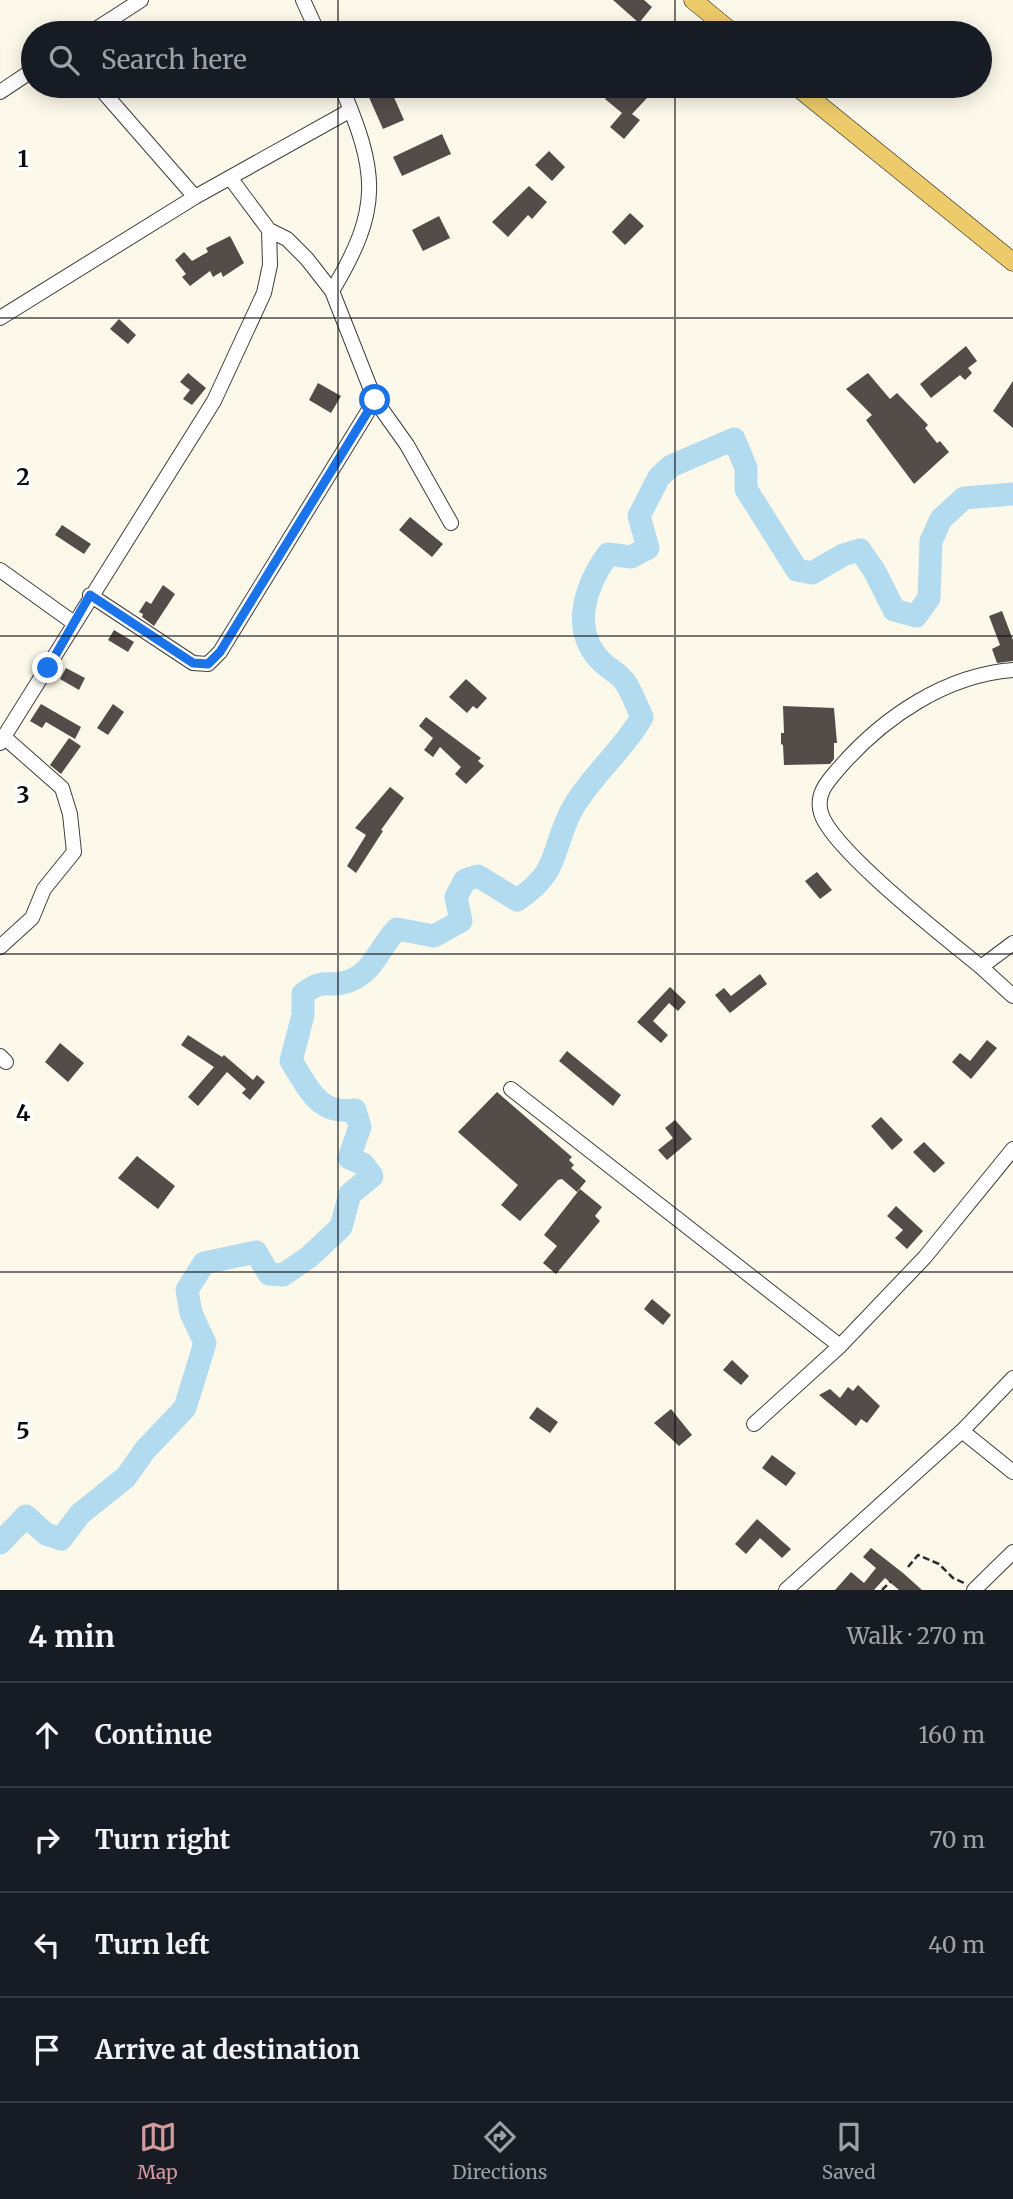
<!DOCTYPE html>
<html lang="en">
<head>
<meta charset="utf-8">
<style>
  body { margin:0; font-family:Merriweather,serif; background:#242831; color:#f1f3f6 }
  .stop { position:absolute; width:21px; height:21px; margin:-16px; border:5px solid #1a73e8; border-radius:50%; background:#fff }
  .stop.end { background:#1a73e8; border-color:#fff; box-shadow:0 2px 7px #0008 }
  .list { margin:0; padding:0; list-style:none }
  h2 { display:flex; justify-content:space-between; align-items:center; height:91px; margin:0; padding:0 28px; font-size:30px }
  h2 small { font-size:23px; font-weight:400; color:#9ea1a6 }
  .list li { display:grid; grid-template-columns:46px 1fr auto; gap:21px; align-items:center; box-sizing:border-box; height:105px; padding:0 28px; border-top:2px solid #363941 }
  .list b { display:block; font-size:26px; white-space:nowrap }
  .list em { font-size:23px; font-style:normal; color:#9ea1a6 }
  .icon { flex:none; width:38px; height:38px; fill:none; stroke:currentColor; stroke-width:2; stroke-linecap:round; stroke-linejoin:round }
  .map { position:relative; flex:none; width:1013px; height:1590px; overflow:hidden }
  .search { position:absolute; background:#171b24; box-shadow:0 4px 18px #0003; left:21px; right:21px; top:21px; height:77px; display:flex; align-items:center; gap:18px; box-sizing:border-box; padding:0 24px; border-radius:38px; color:#9ea1a6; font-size:26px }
  .sheet { height:511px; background:#171b24 }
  nav { display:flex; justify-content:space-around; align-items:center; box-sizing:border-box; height:98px; border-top:2px solid #363941; background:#171b24; font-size:19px; color:#9ea1a6 }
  nav a { display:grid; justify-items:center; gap:4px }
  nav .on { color:#d39ba0 }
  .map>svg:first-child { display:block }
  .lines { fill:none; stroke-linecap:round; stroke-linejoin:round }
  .river { stroke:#b3dbf0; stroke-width:23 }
  .building { fill:#534c48 }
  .minor-casing { stroke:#3e3e3e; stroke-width:16 }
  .major-casing { stroke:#1c1c1c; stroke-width:19 }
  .path { stroke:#2d2d2d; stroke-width:2.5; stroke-dasharray:7 3.5; stroke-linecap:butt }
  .minor { stroke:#fff; stroke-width:14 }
  .major { stroke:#edcb6b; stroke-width:18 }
  .route { stroke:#1a73e8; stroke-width:9 }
  .grid { fill:none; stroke:#0b0b0b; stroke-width:2; stroke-opacity:0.55 }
  .grid-label { font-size:23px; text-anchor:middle; font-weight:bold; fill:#0b0b0b; stroke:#fff; stroke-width:7; stroke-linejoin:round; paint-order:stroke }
</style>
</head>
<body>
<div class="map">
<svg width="1013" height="1590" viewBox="0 0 1013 1590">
  <rect width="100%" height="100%" fill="#fdf9ea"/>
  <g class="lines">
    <path class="river" d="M 0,1543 L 26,1516 L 46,1534 L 61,1539 L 80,1514 L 126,1477 L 145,1450 L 185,1408 L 205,1343 L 191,1313 L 187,1290 L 204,1263 L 256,1252 L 269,1274 L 283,1275 L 309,1257 L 341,1227 L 350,1194 L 372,1176 L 363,1164 L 349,1158 L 360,1127 L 355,1110 C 317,1115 309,1088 291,1061 L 303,1015 L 303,994 C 325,976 329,989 349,981 C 374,972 380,946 397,929 L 434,936 L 461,921 L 456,897 L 465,880 L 478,876 L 517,900 C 563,870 550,847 574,806 C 593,774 624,749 642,717 C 636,705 632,692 625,682 C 619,673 607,668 600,660 C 570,628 586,585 608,554 L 631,557 L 648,548 L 639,516 L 659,477 L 671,466 L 734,439 L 746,468 L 746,489 L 797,570 L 812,573 L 843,555 L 860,550 L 874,570 L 894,610 L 916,616 L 929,598 L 931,541 L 941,519 L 964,498 L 1013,494"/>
  </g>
  <path class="building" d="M 613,0 L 644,0 L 652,7 L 639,23 Z
    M 364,86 L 389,86 L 404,120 L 383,129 Z
    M 597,86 L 633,86 L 647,98 L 632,114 L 640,120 L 624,139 L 610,127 L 622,113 L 605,99 L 608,95 Z
    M 442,134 L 451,154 L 402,176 L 393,157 Z
    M 549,151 L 565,167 L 552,181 L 535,165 Z
    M 529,186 L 547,202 L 532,219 L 528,215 L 508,237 L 492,222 Z
    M 630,213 L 644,226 L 625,245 L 612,232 Z
    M 439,216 L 450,238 L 423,251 L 412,230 Z
    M 230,236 L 244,263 L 223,277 L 221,272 L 213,277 L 210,271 L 190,286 L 182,277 L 186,274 L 175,260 L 184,252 L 192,261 L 208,252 L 206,248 Z
    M 119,319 L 136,335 L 128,344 L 110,329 Z
    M 966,346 L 977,361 L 968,368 L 972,373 L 965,380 L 960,375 L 931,398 L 920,384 Z
    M 188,373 L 206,388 L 192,405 L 183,399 L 190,390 L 180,382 Z
    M 868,373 L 890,399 L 897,393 L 928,425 L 925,428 L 937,443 L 940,441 L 949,452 L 914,484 L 866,420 L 872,415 L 846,389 Z
    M 1013,381 L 1013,428 L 993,411 Z
    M 318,383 L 341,396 L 331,413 L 309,400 Z
    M 410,517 L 443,544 L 432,557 L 399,530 Z
    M 62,525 L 91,544 L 84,554 L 55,535 Z
    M 163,585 L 175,594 L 154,626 L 142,617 L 143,614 L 139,612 L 146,601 L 151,604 Z
    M 1002,611 L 1013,640 L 1013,661 L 997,663 L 992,649 L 1000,645 L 989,616 Z
    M 114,630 L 134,642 L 128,652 L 108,640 Z
    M 66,668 L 85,678 L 79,690 L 60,679 Z
    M 466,679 L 487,698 L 477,709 L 473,706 L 467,713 L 449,697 Z
    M 41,704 L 81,727 L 75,739 L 46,722 L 42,728 L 30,721 Z
    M 113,704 L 124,712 L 108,735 L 97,728 Z
    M 783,706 L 834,708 L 837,743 L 834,743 L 834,759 L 830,764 L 784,765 L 783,745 L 781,744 L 781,733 L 784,733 Z
    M 426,717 L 481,758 L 478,761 L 484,766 L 466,784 L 455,774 L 461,767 L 440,747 L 433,757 L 424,750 L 433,738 L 419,726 Z
    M 69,738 L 81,746 L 61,774 L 50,765 Z
    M 390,787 L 404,798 L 381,830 L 383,831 L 356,873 L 347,866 L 366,835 L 355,828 Z
    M 817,872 L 832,890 L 820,899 L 805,881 Z
    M 760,974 L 767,984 L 730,1013 L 715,995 L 724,988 L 731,996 Z
    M 670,987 L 686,1002 L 678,1011 L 669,1003 L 653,1021 L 668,1035 L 661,1043 L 637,1022 Z
    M 188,1035 L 222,1057 L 224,1055 L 253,1080 L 257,1075 L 265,1082 L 250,1100 L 242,1093 L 246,1089 L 227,1072 L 198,1106 L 188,1097 L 214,1067 L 181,1045 Z
    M 987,1040 L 997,1048 L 971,1079 L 952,1062 L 960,1053 L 970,1061 Z
    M 60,1043 L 84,1063 L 68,1082 L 45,1062 Z
    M 567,1051 L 621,1095 L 613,1106 L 559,1061 Z
    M 497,1092 L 572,1157 L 569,1160 L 574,1165 L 571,1168 L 586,1181 L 577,1192 L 562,1179 L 558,1180 L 520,1221 L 501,1205 L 518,1185 L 458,1132 Z
    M 881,1117 L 903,1140 L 892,1150 L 871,1126 Z
    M 675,1120 L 692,1139 L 667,1160 L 658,1150 L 673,1138 L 665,1128 Z
    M 924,1142 L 945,1163 L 934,1173 L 913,1152 Z
    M 137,1156 L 175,1186 L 158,1209 L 118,1178 Z
    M 580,1189 L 602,1207 L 595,1216 L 600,1221 L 556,1274 L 543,1263 L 557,1246 L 544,1235 Z
    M 896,1206 L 923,1231 L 907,1249 L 895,1238 L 903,1230 L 887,1216 Z
    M 652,1299 L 671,1315 L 663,1325 L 644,1309 Z
    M 732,1360 L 749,1376 L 741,1385 L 723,1370 Z
    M 858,1385 L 880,1406 L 867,1423 L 861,1419 L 856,1426 L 819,1395 L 830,1389 L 840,1398 L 848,1387 L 853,1391 Z
    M 537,1407 L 558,1422 L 550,1433 L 529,1418 Z
    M 671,1409 L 692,1435 L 679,1446 L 654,1423 Z
    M 772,1455 L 796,1473 L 786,1486 L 762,1468 Z
    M 757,1519 L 791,1549 L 782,1558 L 760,1538 L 746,1554 L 735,1544 Z
    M 871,1548 L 903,1573 L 922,1590 L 899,1590 L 885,1578 L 874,1590 L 835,1590 L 851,1572 L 864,1583 L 876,1568 L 863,1557 Z"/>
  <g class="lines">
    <g class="minor-casing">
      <path id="minor" d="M 303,0 L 318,33
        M 90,33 L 141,0
        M 98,86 L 195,197
        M 0,92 L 33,70
        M 231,179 L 269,230 L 287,239 L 307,259 L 332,291 L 375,400 L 407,445 L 451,523
        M 332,291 C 382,208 378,173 341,86
        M 0,318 L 195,197 L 351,110
        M 0,570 L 74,623
        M 90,595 L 193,663 L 208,664 L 220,652 L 375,400
        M 1013,670 C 946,675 884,717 841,766 C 829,780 815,793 821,813 C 831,849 948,940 981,967 L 1013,943
        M 0,743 L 214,401 L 264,293 L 270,265 L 269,230
        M 0,947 L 32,918 L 44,889 L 74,852 L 70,814 L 62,788 L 4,737
        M 981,967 L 1013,996
        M 0,1056 L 6,1062
        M 511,1089 L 840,1346 L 925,1257 L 1013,1149
        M 754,1424 L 840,1346
        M 962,1431 L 1013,1472
        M 786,1590 L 962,1431 L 1013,1378
        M 974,1590 L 1013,1552"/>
    </g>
    <g class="major-casing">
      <path id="major" d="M 693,0 L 733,33
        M 796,86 L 1013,262"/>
    </g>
    <path class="path" d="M 908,1567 L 918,1555 L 939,1564 L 953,1578 L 964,1583
      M 882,1590 L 891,1581"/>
    <use href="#minor" class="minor"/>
    <use href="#major" class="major"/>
  </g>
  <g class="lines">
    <path class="route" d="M 48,668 L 90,595 L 193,663 L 208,664 L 220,652 L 375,400"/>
  </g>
  <path class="grid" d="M 338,0 L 338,33M 675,0 L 675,33M 338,86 L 338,1590M 675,86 L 675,1590M 0,318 L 1013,318M 0,636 L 1013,636M 0,954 L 1013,954M 0,1272 L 1013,1272"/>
  <g class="grid-label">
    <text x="23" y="167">1</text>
    <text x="23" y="485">2</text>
    <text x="23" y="803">3</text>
    <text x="23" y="1121">4</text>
    <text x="23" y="1439">5</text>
  </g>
</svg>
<div class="stop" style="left:375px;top:400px"></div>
<div class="stop end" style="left:48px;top:668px"></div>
<div class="search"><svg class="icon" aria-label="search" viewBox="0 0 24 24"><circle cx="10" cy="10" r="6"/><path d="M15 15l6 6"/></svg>Search here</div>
</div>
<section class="sheet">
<h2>4 min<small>Walk · 270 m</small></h2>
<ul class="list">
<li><svg class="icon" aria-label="ahead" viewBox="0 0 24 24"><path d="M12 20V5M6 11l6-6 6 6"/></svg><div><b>Continue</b></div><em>160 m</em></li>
<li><svg class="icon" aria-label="right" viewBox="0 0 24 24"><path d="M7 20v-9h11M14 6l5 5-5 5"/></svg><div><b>Turn right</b></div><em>70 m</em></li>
<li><svg class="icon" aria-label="left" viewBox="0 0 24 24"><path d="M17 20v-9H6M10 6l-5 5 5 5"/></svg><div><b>Turn left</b></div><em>40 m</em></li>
<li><svg class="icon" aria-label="arrive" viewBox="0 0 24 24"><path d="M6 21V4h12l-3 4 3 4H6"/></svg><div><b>Arrive at destination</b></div></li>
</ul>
</section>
<nav>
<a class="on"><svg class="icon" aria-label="map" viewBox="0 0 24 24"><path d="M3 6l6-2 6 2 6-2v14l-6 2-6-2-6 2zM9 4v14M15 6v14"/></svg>Map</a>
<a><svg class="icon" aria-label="directions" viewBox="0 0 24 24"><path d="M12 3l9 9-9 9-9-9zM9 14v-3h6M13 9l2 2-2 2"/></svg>Directions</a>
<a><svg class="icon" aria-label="saved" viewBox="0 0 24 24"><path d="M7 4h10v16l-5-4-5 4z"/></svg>Saved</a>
</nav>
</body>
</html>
